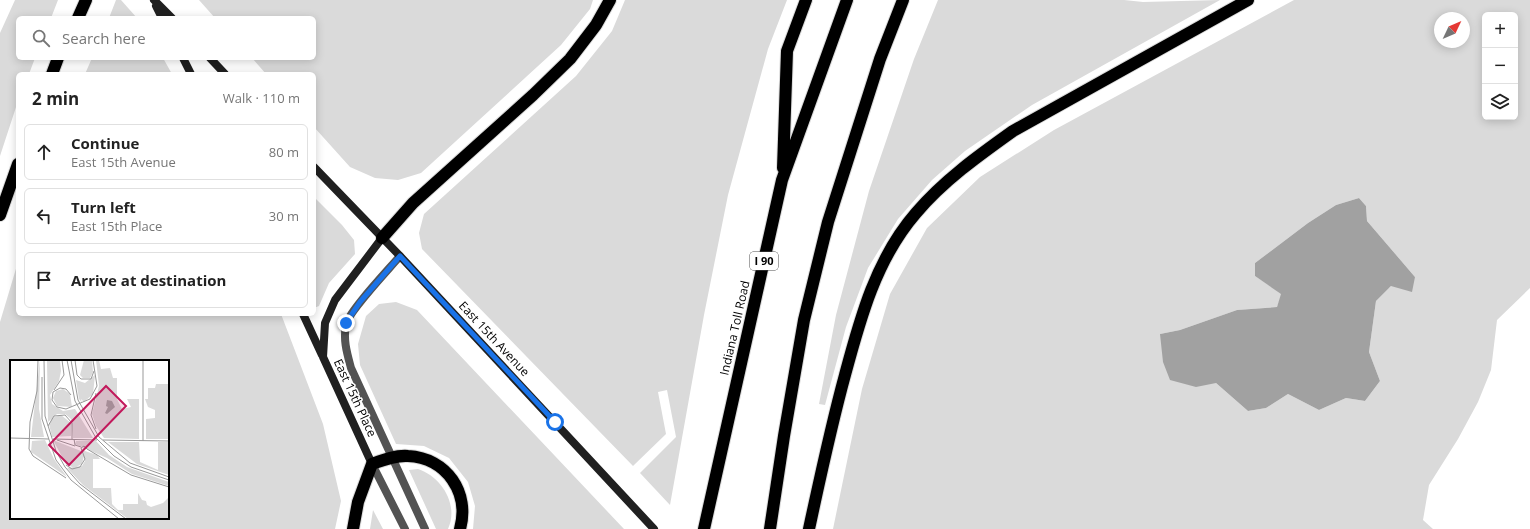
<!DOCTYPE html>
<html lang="en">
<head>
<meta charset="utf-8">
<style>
  body { margin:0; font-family:"Open Sans",sans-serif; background:#f2f2f2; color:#222 }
  .controls { position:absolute; right:12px; top:12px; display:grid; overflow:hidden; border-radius:6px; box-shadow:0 2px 10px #0003 }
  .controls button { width:36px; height:36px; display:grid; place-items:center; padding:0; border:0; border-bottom:1px solid #e0e0e0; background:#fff; color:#222; font:20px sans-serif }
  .compass { position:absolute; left:1434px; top:12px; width:36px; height:36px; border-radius:50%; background:#fff; box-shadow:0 2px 10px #0003; rotate:46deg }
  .stop { position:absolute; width:12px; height:12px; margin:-9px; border:3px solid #1a73e8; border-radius:50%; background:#fff }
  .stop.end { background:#1a73e8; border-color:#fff; box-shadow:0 1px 4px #0008 }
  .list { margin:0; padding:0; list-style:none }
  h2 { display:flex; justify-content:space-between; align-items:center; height:52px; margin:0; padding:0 16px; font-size:17px }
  h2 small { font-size:13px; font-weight:400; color:#767676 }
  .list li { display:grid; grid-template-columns:26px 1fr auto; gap:12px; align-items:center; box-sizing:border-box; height:56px; margin:0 8px 8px; padding:0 8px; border:1px solid #e0e0e0; border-radius:6px }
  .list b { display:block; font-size:15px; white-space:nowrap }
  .list p { margin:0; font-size:13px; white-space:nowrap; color:#767676 }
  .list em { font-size:13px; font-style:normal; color:#767676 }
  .icon { flex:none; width:22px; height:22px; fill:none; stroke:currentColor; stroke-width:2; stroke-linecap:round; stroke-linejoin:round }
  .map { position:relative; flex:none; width:1530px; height:529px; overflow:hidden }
  .search { position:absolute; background:#fff; box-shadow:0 2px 10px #0003; left:16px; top:16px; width:300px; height:44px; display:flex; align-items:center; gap:10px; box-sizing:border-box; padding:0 14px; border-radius:6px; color:#767676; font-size:15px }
  .panel { position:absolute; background:#fff; box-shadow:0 2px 10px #0003; left:16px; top:72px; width:300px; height:244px; border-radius:6px }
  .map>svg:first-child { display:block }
  .green { fill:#dadada; fill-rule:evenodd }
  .water { fill:#a1a1a1 }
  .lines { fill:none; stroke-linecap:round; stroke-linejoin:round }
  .highway-casing { stroke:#dbdbdb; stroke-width:14 }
  .street { stroke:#535353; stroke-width:8 }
  .secondary { stroke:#202020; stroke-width:8 }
  .highway { stroke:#000; stroke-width:12 }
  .route { stroke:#1a73e8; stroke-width:5 }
  .labels { text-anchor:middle; stroke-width:3; stroke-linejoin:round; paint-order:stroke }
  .shield { fill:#fff; stroke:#4c4c4c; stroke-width:1 }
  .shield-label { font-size:11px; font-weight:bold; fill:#000 }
  .street-label { font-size:12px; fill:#000; stroke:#fff }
  .inset-road { fill:none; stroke:#999; stroke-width:1 }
  .view { fill:#c2185b; fill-opacity:0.15; stroke:#c2185b; stroke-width:2 }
  .inset-edge { fill:none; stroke:#000; stroke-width:2 }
</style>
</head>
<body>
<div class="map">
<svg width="1530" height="529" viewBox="0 0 1530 529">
  <rect width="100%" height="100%" fill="#fff"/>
  <path class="green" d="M 15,0 L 58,0 L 51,18 L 18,18 L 18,58 L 35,58 L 29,74 L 18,74 L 18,101 L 0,156 L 0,33 Z
    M 116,0 L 121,0 L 137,18 L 109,18 Z
    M 199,0 L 593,0 L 590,9 L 561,45 L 421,173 L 398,180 L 375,178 L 350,167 L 314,127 L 314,74 L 266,74 L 252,58 L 314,58 L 314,18 L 215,18 Z
    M 625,0 L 787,0 L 768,49 L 728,195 L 704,315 L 670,505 L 640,473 L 676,437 L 667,390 L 658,392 L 666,434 L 633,466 L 422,249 L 419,233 L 424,214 L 576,76 L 612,31 Z
    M 938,0 L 1124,0 L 1143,2 L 1220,0 L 1032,105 L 965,151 L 932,180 L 898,219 L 868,268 L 846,327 L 825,405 L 819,404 L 836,315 L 869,191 L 914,59 Z
    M 1294,0 L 1530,0 L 1530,288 L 1497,320 L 1491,370 L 1478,402 L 1458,439 L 1429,485 L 1423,520 L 1433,529 L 833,529 L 862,389 L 890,294 L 927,228 L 980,177 L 1054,130 ZM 1485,15 L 1515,15 L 1515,117 L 1485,117 ZM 1440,18 L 1464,18 L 1464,42 L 1440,42 ZM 1359,198 L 1366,206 L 1367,221 L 1415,277 L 1391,286 L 1376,301 L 1369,352 L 1380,381 L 1365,401 L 1346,398 L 1319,410 L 1288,394 L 1266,408 L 1248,411 L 1160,334 L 1180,330 L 1237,310 L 1277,307 L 1282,294 L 1255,276 L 1255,263 L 1308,223 L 1336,205 Z
    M 92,58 L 163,58 L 172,74 L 85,74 Z
    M 314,197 L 342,225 L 354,240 L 355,254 L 329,283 L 319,306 L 314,308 Z
    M 18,262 L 18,314 L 281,314 L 323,424 L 341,501 L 335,529 L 0,529 L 0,322 ZM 11,361 L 168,361 L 168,518 L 11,518 Z
    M 396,302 L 417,310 L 624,529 L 473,529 L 475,506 L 468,482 L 449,458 L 424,446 L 396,444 L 360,365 L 358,344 L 366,316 L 379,304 Z
    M 418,469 C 442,477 459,505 448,529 L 436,529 L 409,470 Z
    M 373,510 L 383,529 L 370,529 Z"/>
  <path class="water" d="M 1359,198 L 1366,206 L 1367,221 L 1415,277 L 1412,292 L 1391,286 L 1376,301 L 1369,352 L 1380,381 L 1365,401 L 1346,398 L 1319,410 L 1288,394 L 1266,408 L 1248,411 L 1216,383 L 1196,387 L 1170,380 L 1163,362 L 1160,334 L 1180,330 L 1237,310 L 1277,307 L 1281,294 L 1255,276 L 1255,263 L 1308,223 L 1336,205 Z"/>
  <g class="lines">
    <g class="highway-casing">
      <path id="highway" d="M 78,18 L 86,0
        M 52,74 L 58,58
        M 783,168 L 787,51 L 806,0
        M 0,215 L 18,164
        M 382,238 L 413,203 L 533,95 L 570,59 L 596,25 L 610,0
        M 353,529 L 358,502 L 372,464 C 383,460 396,455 408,456 C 447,458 470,493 460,529
        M 704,529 L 782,180 L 847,0
        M 770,529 L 784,436 L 804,320 L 828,222 L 880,59 L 903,0
        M 809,529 C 820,478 831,426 845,375 C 860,319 876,259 916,213 C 943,181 978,156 1013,131 L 1248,0"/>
    </g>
    <path class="street" d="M 400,256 C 390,268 347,313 346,325 C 343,340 347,353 351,368 L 425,529
      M 372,464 L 405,529"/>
    <path class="secondary" d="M 154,0 L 172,18
      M 156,6 L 162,18
      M 183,58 L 191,74
      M 210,58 L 225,74
      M 314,167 L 400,256 L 654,529
      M 303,314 L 322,355
      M 372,464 L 323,357 L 325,323 L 335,300 L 382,238"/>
    <use href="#highway" class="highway"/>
  </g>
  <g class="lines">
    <path class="route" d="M 346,323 L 360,302 L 400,256 L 555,422"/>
  </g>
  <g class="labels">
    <rect class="shield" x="750" y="252" width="28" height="18" rx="3"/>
    <g class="shield-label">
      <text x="764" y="265">I 90</text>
    </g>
    <g class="street-label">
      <text transform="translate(735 328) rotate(-77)" y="4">Indiana Toll Road</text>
      <text transform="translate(494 339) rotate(47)" y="4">East 15th Avenue</text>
      <text transform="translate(355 398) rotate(65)" y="4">East 15th Place</text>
    </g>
  </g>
  <g transform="translate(10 360)">
    <rect width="159" height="159" fill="#fff"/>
    <path d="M 30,0 L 29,49 L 34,77 L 21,77 ZM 37,0 L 50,0 L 51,11 L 49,21 L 40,35 L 42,44 L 53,51 L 65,49 L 83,78 L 63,78 L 61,59 L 55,54 L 47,54 L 38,62 ZM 74,0 L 82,0 L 83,12 L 80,18 L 73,18 L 70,15 ZM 86,0 L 89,0 L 91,9 L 100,8 L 103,18 L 107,18 L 107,39 L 112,49 L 121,47 L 117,39 L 129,39 L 129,79 L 94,78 L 86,66 L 82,54 L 89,26 ZM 85,15 L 83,34 L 74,42 L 71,39 L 72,43 L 69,39 L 66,20 L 75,23 ZM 146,24 L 159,24 L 159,79 L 136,79 L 136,59 L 145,58 L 145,50 L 138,47 L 135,39 L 138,39 L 138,28 L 145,28 ZM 53,29 L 60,34 L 62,47 L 47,46 L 43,38 L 46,31 ZM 51,55 L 61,63 L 61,76 L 42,77 L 39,64 L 42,58 ZM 35,80 L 44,99 L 57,117 L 21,92 L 22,81 ZM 43,80 L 71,91 L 74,96 L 72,104 L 64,108 L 56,104 ZM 66,81 L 86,81 L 99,95 L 117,107 L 159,122 L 159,126 L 122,114 L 97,98 L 65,84 ZM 98,82 L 129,82 L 130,102 L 148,110 L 148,82 L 159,82 L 159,115 L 127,104 ZM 72,90 L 87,95 L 90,99 L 83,99 L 83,128 L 101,128 L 102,144 L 108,150 L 113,150 L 113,144 L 128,144 L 128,133 L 132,140 L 136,141 L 137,145 L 141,147 L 153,143 L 159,137 L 159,159 L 118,159 L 73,125 L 57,108 L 72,106 L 75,101 Z" fill="#dadada"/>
    <path d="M 97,40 L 102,41 L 105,47 L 97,54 L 95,53 L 98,47 L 96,46 Z" fill="#a1a1a1"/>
    <path class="inset-road" d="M 28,0 L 27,31 L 20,62 L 19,89 L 23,96 L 56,118M 34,0 L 35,56 L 46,91 L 55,107 L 70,124 L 116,159M 57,0 L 65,41 L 86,78 L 104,96 L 121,107 L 159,120M 61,0 L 68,40 L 89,77 L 120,103 L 159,117M 65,0 L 67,15 L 71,19 L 81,19 L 84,11M 133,0 L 133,81M 32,17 L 32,59 L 46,100 L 61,120 L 109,159M 44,30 L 54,15 L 52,0M 61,35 L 56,29 L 50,28 L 43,32 L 42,40 L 47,47 L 56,49 L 80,39 L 87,26 L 83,0M 38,66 L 44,56 L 55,55 L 62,63 L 62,79M 86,69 L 81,55 L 86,33M 0,78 L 39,79M 43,79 L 87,80M 64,79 L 65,85 L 71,87M 47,80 L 65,86M 93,80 L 159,81M 77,89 L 121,115 L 159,127M 56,105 L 62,109 L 70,107 L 75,99 L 71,88 L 74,86 L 77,89"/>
    <path class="view" d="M 96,26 L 116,46 L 59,105 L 39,85 Z"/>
    <rect width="159" height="159" class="inset-edge"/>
  </g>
</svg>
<div class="controls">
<button>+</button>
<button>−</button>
<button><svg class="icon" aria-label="layers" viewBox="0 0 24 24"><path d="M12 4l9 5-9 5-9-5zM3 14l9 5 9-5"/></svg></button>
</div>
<svg class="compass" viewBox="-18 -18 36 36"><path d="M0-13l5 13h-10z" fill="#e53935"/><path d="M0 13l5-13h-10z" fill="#767676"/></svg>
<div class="stop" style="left:555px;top:422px"></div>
<div class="stop end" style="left:346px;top:323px"></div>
<div class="search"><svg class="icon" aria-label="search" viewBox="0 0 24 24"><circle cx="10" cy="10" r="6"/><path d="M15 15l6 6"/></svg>Search here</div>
<section class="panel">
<h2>2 min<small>Walk · 110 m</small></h2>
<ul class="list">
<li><svg class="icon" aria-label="ahead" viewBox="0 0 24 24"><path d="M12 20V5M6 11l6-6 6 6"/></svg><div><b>Continue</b><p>East 15th Avenue</p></div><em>80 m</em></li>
<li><svg class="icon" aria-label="left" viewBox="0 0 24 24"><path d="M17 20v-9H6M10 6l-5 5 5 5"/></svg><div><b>Turn left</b><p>East 15th Place</p></div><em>30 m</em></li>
<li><svg class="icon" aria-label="arrive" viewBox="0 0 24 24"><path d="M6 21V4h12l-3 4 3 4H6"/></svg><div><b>Arrive at destination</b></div></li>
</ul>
</section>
</div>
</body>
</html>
